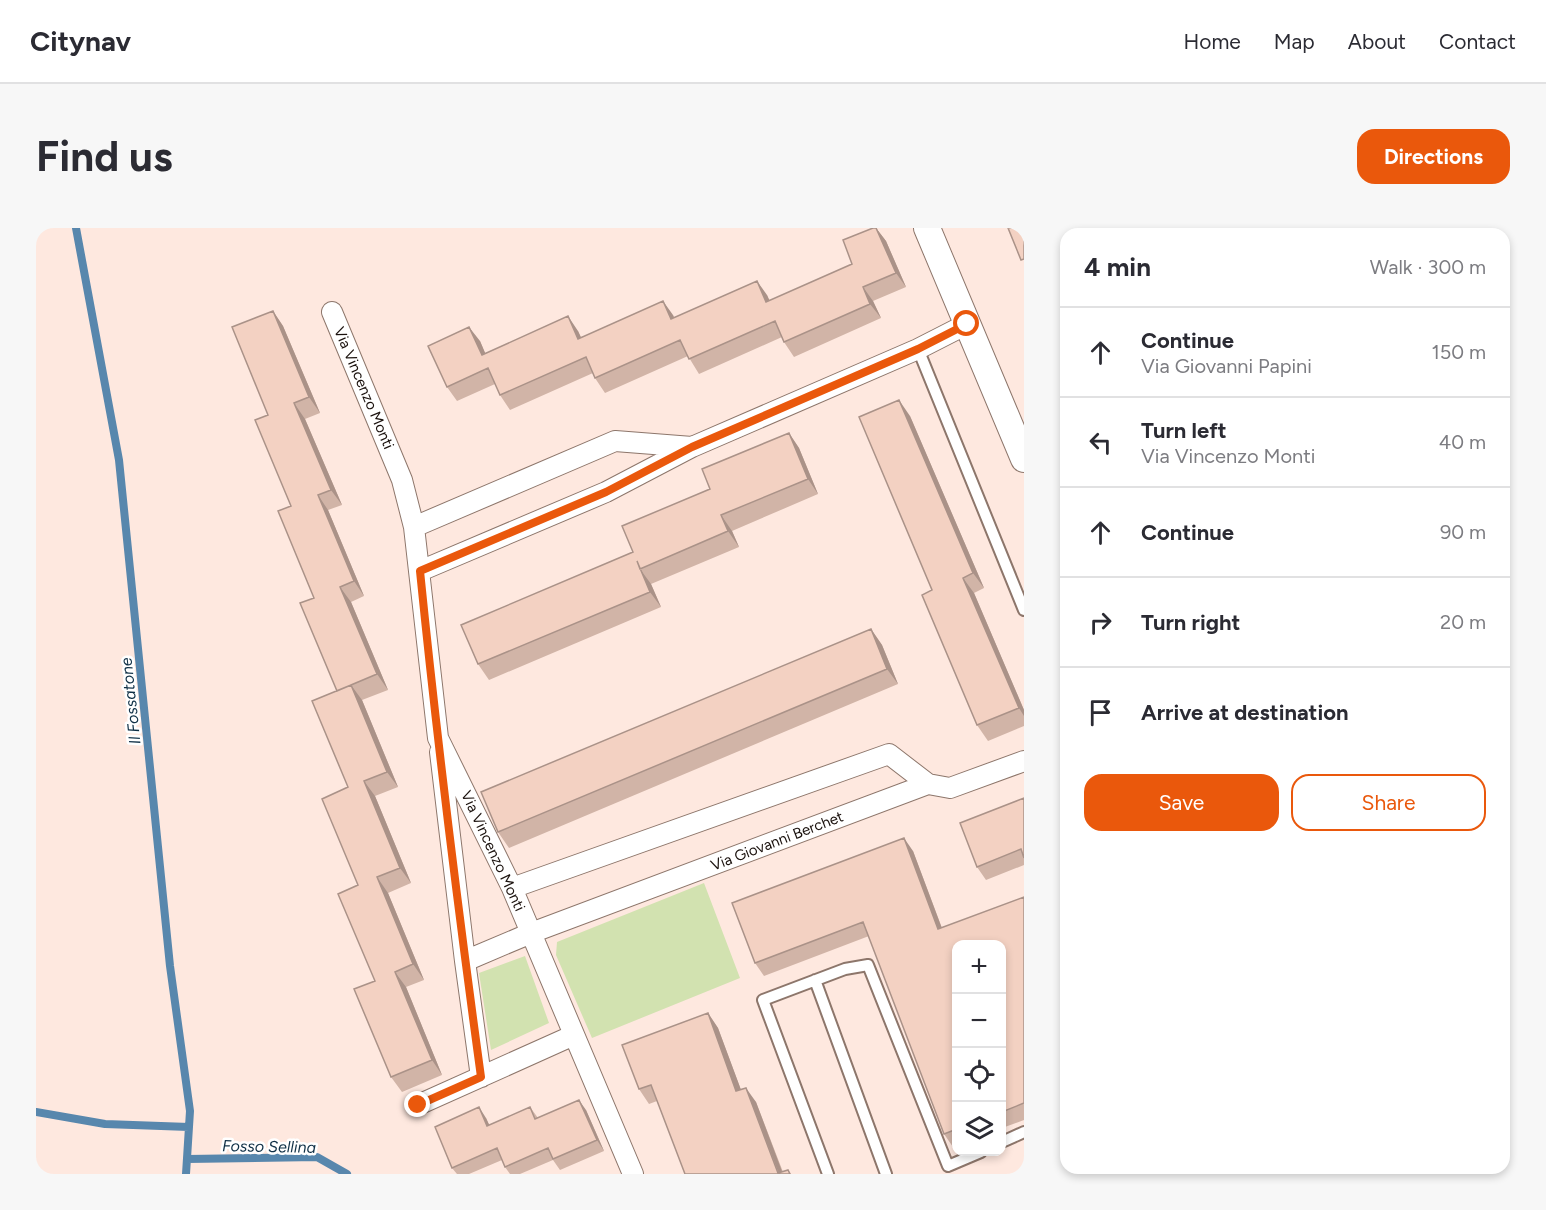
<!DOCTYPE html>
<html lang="en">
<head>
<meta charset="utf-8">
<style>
  body { margin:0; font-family:Figtree,sans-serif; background:#f7f7f7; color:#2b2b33 }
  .controls { position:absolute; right:18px; bottom:18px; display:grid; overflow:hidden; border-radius:12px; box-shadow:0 3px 9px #0003 }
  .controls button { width:54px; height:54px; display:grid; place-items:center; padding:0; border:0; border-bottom:2px solid #e1e1e2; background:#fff; color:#2b2b33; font:30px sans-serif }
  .stop { position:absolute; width:18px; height:18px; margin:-14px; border:4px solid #ea580c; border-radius:50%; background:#fff }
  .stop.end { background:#ea580c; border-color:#fff; box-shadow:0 2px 6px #0008 }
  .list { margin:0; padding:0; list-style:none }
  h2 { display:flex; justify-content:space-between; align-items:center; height:78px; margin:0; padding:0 24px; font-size:26px }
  h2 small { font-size:20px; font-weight:400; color:#7c7c81 }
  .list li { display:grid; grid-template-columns:39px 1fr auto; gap:18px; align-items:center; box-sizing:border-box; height:90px; padding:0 24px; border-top:2px solid #e1e1e2 }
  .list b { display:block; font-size:22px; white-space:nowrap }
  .list p { margin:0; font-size:20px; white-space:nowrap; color:#7c7c81 }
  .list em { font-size:20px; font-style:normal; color:#7c7c81 }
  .actions { display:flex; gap:12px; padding:18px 24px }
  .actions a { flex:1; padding:14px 0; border:2px solid #ea580c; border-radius:18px; text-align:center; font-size:21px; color:#ea580c }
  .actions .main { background:#ea580c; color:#fff }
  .icon { flex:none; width:33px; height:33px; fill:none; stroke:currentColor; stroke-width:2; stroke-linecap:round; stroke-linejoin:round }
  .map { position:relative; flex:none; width:988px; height:946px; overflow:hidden; border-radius:18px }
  header { display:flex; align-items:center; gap:36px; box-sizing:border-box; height:84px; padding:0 30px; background:#fff; border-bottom:2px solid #e1e1e2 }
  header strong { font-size:28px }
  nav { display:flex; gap:33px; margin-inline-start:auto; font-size:21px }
  .intro { display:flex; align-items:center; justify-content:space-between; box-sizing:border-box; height:144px; padding:0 36px }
  h1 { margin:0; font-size:42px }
  .button { padding:15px 27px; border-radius:18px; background:#ea580c; color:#fff; font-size:21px; font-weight:700 }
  main { display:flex; gap:36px; padding:0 36px }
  aside { flex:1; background:#fff; border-radius:18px; box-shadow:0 3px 9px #0003 }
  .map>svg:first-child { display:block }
  .park { fill:#d2e2b0 }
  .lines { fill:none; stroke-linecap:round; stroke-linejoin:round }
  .stream { stroke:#5887ad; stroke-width:8 }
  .service-casing { stroke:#8d766b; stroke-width:14 }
  .minor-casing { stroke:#8d766b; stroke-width:22 }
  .tertiary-casing { stroke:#8d766b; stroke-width:28 }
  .service { stroke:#fff; stroke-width:10 }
  .minor { stroke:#fff; stroke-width:20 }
  .tertiary { stroke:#fff; stroke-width:26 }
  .wall { fill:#d1b4a7 }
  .shaded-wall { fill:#aa9288 }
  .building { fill:#f3d1c2; stroke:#aa9288; stroke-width:1.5 }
  .route { stroke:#ea580c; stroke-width:8 }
  .labels { text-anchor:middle; stroke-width:5; stroke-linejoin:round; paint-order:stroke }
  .street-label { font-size:15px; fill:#1a110d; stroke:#fff }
  .water-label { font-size:16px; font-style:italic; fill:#0f2f45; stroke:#fff }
</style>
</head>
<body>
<header>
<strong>Citynav</strong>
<nav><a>Home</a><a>Map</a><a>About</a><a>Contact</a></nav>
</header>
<div class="intro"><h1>Find us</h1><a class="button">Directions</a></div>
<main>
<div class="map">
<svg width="988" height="946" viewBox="0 0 988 946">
  <rect width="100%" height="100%" fill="#fee8df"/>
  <path class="park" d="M 668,655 L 704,750 L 556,810 L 520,727 L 521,714 Z
    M 489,728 L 513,795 L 455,822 L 443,745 Z"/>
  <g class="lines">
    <path class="stream" d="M 40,0 L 83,232 L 134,738 L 154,883 L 150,946
      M 0,884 L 69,896 L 153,899
      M 151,931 L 281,929 L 311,946"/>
    <g class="service-casing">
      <path id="service" d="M 882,121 L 988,382
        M 779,752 L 850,946
        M 966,914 L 988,904
        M 792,946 L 727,772 L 809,741 L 832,737 L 912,938 L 945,924"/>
    </g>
    <g class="minor-casing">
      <path id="minor" d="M 296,84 L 366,252 L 378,299 L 402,510 L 476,660 L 597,946
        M 378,299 L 579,213 L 656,219
        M 384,343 L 570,264 L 656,219 L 882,121 L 931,96
        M 404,524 L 429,733 L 495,705 L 892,556 L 914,560 L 988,533
        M 476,660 L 853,526 L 892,556
        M 429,733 L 445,849
        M 382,877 L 538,807"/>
    </g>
    <g class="tertiary-casing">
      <path id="tertiary" d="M 891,0 L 988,231"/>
    </g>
    <use href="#service" class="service"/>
    <use href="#minor" class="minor"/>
    <use href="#tertiary" class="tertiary"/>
  </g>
  <path class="wall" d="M 840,0 L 850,13 L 870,59 L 837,73 L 845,90 L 758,129 L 748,114 L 746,109 L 663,146 L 652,128 L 569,165 L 559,150 L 557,145 L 474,182 L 464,167 L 459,156 L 421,173 L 411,159 L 444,113 L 449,125 L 542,103 L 545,109 L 637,87 L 638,90 L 731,67 L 733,73 L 816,36 Z
    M 237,83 L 247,98 L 284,185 L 269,191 L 306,277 L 292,282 L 328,368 L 315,374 L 352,462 L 326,472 L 362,559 L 339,568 L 375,655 L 352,665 L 388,752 L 370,759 L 406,847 L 366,864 L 355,849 L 322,657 L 312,559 L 301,463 L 255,278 Z
    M 874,188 L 948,360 L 938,365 L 988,482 L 988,498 L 952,513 L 941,497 L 896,362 Z
    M 753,205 L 763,220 L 782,266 L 696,303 L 703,319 L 615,356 L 625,379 L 453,452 L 442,436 L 597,324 Z
    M 835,401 L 846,417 L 862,456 L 473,620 L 462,604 Z
    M 988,570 L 988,637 L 950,652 L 941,639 Z
    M 877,623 L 906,700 L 988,669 L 988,892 L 966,900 L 966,717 L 921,717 L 921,918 L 917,919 L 908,906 L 833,708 L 728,748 L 719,735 Z
    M 672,785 L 682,800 L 705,862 L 720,874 L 747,944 L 752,942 L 755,946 L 649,946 L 621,873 L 613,876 L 603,861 Z
    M 494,879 L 502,890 L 550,882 L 568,923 L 524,942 L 517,932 L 484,946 L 474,946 L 469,939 L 466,932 L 433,946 L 421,946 L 416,940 L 450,890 L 453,897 Z"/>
  <path class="shaded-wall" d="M 840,0 L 850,13 L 870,59 L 860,45 Z
    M 721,53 L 731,67 L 741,88 L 730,74 Z
    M 827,59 L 837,73 L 845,90 L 834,76 Z
    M 627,73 L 637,87 L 645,106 L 635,91 Z
    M 237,83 L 247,98 L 284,185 L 273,169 Z
    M 532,88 L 542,103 L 552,125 L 542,111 Z
    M 433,99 L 444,113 L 456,141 L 446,127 Z
    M 863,172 L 874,188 L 948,360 L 937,345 Z
    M 258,175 L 269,191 L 306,277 L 295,262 Z
    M 753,205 L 763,220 L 782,266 L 772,251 Z
    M 282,267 L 292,282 L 328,368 L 318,353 Z
    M 685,287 L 696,303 L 703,319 L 692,303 Z
    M 604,341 L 615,356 L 625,379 L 614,364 Z
    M 927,350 L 938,365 L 988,482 L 988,488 L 983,480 Z
    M 304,359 L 315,374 L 352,462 L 341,446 Z
    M 835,401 L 846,417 L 862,456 L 851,441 Z
    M 315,457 L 326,472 L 362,559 L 351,544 Z
    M 328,553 L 339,568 L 375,655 L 364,640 Z
    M 868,610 L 877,623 L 911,714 L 902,701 Z
    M 341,649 L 352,665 L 388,752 L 377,736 Z
    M 359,744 L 370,759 L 406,847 L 396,832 Z
    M 672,785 L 682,800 L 711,878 L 700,863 Z
    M 710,860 L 720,874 L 747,946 L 743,946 Z
    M 543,872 L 550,882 L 568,923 L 561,912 Z
    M 443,879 L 450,890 L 459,909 L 451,898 Z"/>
  <path class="building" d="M 837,0 L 840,0 L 860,45 L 827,59 L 834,76 L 748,114 L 739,93 L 653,131 L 644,112 L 559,150 L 550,129 L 464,167 L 452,140 L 411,159 L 392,118 L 433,99 L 446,127 L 532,88 L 542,111 L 627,73 L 635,91 L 721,53 L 730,74 L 816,36 L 807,12 Z
    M 972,0 L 988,0 L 988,31 L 985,32 Z
    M 237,83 L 273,169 L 258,175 L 295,262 L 282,267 L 318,353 L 304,359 L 341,446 L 315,457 L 351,544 L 328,553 L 364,640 L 341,649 L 377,736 L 359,744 L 396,832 L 355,849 L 318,761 L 339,753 L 302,666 L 322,657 L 286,571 L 312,559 L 276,473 L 315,457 L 301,463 L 264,375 L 278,370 L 242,283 L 255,278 L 219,192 L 232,187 L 196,99 Z
    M 863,172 L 937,345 L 927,350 L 983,480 L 941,497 L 886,367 L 896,362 L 823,189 Z
    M 753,205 L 772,251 L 685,287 L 692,303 L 604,341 L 601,333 L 614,364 L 442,436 L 425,397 L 597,324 L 586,298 L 674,261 L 666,241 Z
    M 835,401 L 851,441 L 462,604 L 445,564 Z
    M 988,570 L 988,630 L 985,621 L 941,639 L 924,595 Z
    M 868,610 L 902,701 L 988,669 L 988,875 L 966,884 L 966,717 L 921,717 L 921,901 L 908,906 L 827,694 L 719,735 L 696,675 Z
    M 672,785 L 700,863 L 710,860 L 742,945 L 752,942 L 754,946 L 649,946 L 615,857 L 603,861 L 586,817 Z
    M 543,872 L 561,912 L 517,931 L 512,920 L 469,939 L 461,920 L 416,940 L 399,899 L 443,879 L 451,898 L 494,879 L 499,891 Z"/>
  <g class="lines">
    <path class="route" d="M 382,877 L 445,849 C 422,681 401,512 384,343 L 570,264 L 656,219 L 882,121 L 931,96"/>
  </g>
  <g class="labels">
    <g class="street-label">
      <text transform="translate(328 160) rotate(67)" y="5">Via Vincenzo Monti</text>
      <text transform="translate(741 613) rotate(-21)" y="5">Via Giovanni Berchet</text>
      <text transform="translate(457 623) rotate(65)" y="5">Via Vincenzo Monti</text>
    </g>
    <g class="water-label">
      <text transform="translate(94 473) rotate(-96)" y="6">Il Fossatone</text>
      <text transform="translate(233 918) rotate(1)" y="6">Fosso Sellina</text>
    </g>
  </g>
</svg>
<div class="controls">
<button>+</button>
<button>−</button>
<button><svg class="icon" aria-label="locate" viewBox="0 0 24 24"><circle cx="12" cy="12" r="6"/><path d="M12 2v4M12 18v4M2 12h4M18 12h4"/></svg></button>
<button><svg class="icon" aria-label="layers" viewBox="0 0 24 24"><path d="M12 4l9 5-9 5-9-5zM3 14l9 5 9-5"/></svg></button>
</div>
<div class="stop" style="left:931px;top:96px"></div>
<div class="stop end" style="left:382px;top:877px"></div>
</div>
<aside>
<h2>4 min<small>Walk · 300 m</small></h2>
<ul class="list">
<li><svg class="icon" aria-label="ahead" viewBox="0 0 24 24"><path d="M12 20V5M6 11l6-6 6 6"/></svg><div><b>Continue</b><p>Via Giovanni Papini</p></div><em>150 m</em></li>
<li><svg class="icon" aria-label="left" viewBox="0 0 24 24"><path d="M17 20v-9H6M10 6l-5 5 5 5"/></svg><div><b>Turn left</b><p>Via Vincenzo Monti</p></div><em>40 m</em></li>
<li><svg class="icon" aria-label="ahead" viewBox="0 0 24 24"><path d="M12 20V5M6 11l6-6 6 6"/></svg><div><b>Continue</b></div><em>90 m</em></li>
<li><svg class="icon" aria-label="right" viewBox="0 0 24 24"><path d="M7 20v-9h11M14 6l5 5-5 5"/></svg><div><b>Turn right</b></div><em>20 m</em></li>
<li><svg class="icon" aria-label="arrive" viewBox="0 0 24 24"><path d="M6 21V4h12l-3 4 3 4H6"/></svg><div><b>Arrive at destination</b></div></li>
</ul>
<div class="actions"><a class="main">Save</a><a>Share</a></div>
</aside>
</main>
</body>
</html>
